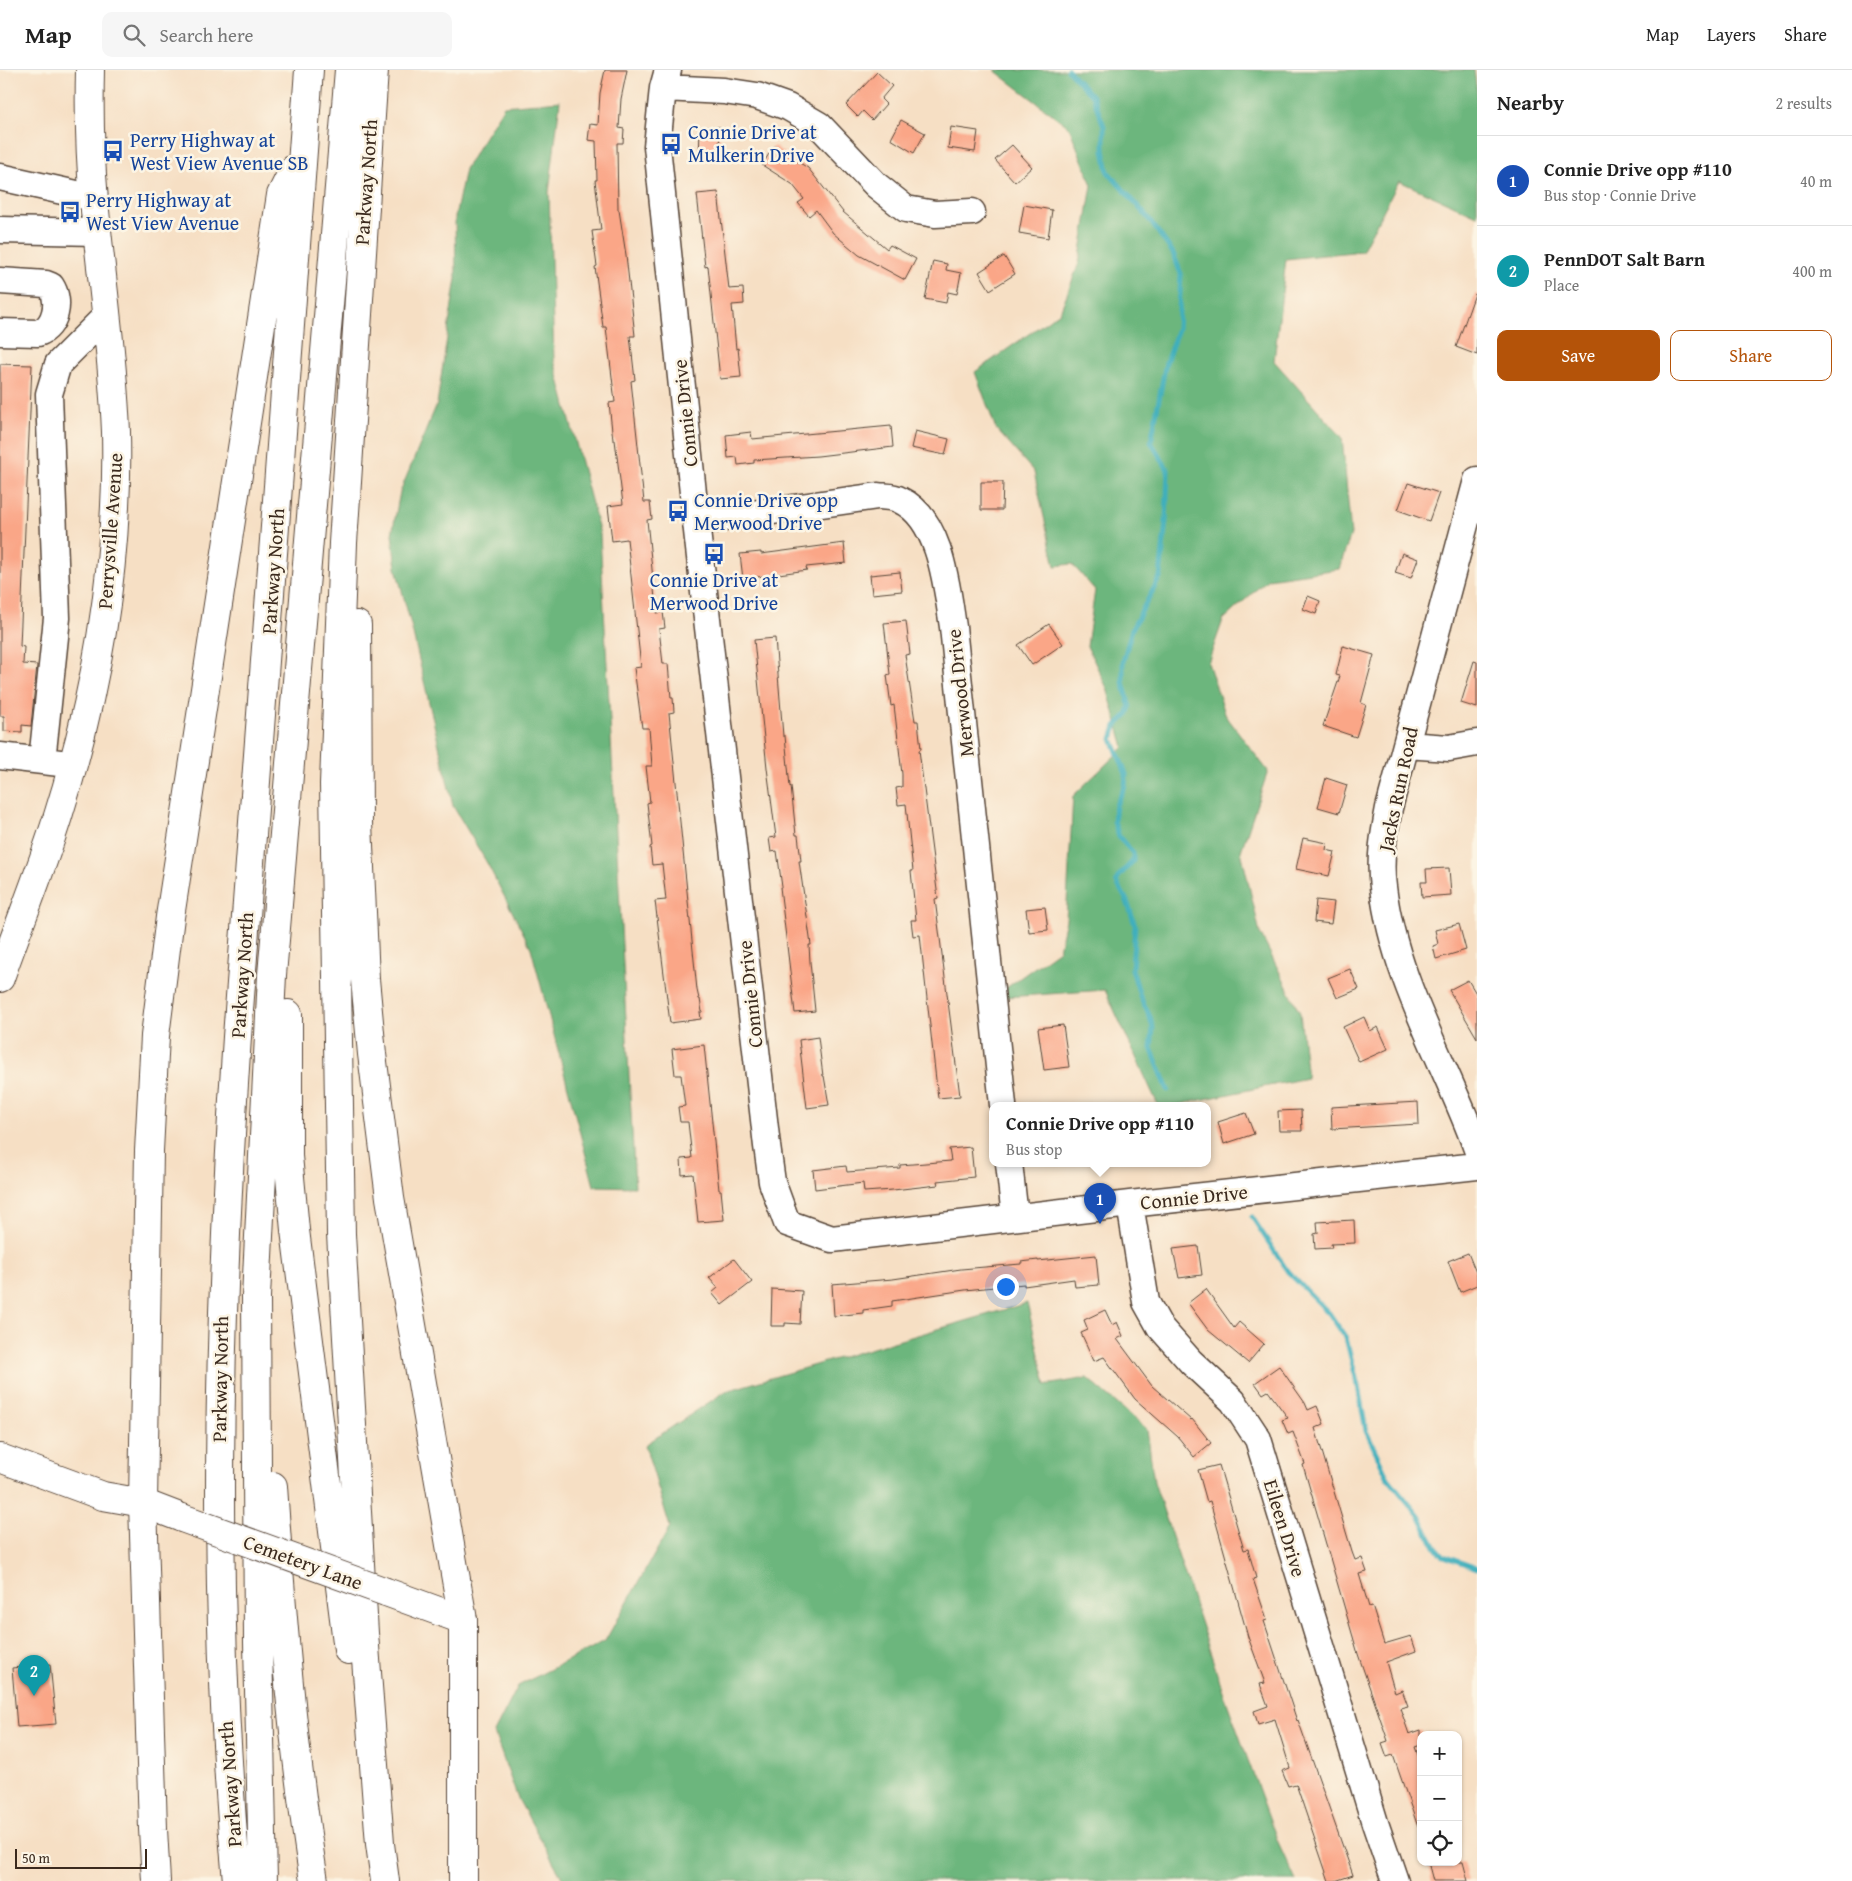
<!DOCTYPE html>
<html lang="en">
<head>
<meta charset="utf-8">
<style>
  body { margin:0; font-family:"Gentium Book Plus",serif; background:#f6f6f6; color:#222 }
  .controls { position:absolute; right:15px; bottom:15px; display:grid; overflow:hidden; border-radius:10px; box-shadow:0 1px 4px #0004 }
  .controls button { width:45px; height:45px; display:grid; place-items:center; padding:0; border:0; border-bottom:1px solid #e0e0e0; background:#fff; color:#222; font:25px sans-serif }
  .scale { position:absolute; left:15px; bottom:12px; width:132px; box-sizing:border-box; padding-left:5px; border:2px solid #3b2a1e; border-top:0; font-size:14px; line-height:18px; white-space:nowrap; color:#3b2a1e; -webkit-text-stroke:4px #fcf5e5; paint-order:stroke }
  .you { position:absolute; left:1005px; top:1216px; width:18px; height:18px; margin:-12px; border:4px solid #fff; border-radius:50%; background:#1a73e8; box-shadow:0 0 0 8px #1a73e833 }
  .badge { display:grid; place-items:center; width:32px; height:32px; border-radius:50%; background:#b45309; color:#fff; font-size:16px; font-weight:700 }
  .pin { position:absolute; translate:-50% -41px; filter:drop-shadow(0 1px 2px #0008) }
  .pin::after { content:''; position:absolute; top:26px; width:18px; height:15px; background:inherit; clip-path:polygon(0 0,100% 0,50% 100%) }
  .popup { position:absolute; left:989px; top:1032px; width:222px; height:65px; box-sizing:border-box; display:grid; place-content:center; border-radius:10px; background:#fff; filter:drop-shadow(0 1px 4px #0005); font-size:16px; white-space:nowrap; color:#767676 }
  .popup b { font-size:19px; color:#222 }
  .popup::after { content:''; position:absolute; left:50%; top:100%; margin-left:-10px; border:10px solid transparent; border-top-color:#fff }
  .list { margin:0; padding:0; list-style:none }
  h2 { display:flex; justify-content:space-between; align-items:center; height:65px; margin:0; padding:0 20px; font-size:21px }
  h2 small { font-size:16px; font-weight:400; color:#767676 }
  .list li { display:grid; grid-template-columns:32px 1fr auto; gap:15px; align-items:center; box-sizing:border-box; height:90px; padding:0 20px; border-top:1px solid #e0e0e0 }
  .list b { display:block; font-size:19px; white-space:nowrap }
  .list p { margin:0; font-size:16px; white-space:nowrap; color:#767676 }
  .list em { font-size:16px; font-style:normal; color:#767676 }
  .actions { display:flex; gap:10px; padding:15px 20px }
  .actions a { flex:1; padding:11px 0; border:1px solid #b45309; border-radius:10px; text-align:center; font-size:18px; color:#b45309 }
  .actions .main { background:#b45309; color:#fff }
  .icon { flex:none; width:28px; height:28px; fill:none; stroke:currentColor; stroke-width:2; stroke-linecap:round; stroke-linejoin:round }
  .map { position:relative; flex:none; width:1477px; height:1811px; overflow:hidden }
  header { display:flex; align-items:center; gap:30px; box-sizing:border-box; height:70px; padding:0 25px; background:#fff; border-bottom:1px solid #e0e0e0 }
  header strong { font-size:24px }
  nav { display:flex; gap:28px; margin-inline-start:auto; font-size:18px }
  .search { width:350px; height:45px; background:#f6f6f6; display:flex; align-items:center; gap:12px; box-sizing:border-box; padding:0 18px; border-radius:10px; color:#767676; font-size:19px }
  main { display:flex }
  aside { flex:1; background:#fff }
  .map>svg:first-child { display:block }
  .forest { fill:#6cb67d; stroke:#54704e }
  .lines { fill:none; stroke-linecap:round; stroke-linejoin:round }
  .stream { stroke:#40afbc; stroke-width:5 }
  .building { fill:#faa687 }
  .minor-casing { stroke:#574537; stroke-width:29 }
  .major-casing { stroke:#574537; stroke-width:30 }
  .highway-casing { stroke:#574537; stroke-width:30 }
  .minor { stroke:#fff; stroke-width:26 }
  .major { stroke:#fff; stroke-width:28 }
  .highway { stroke:#fff; stroke-width:28 }
  .major-bridge-casing { stroke:#574537; stroke-width:30; stroke-linecap:butt }
  .major-bridge { stroke:#fff; stroke-width:28 }
  .labels { text-anchor:middle; stroke-width:5; stroke-linejoin:round; paint-order:stroke }
  .transit-label { font-size:20px; fill:#164399; stroke:#fcf5e5; text-anchor:start }
  .street-label { font-size:20px; fill:#3b2a1e; stroke:#fcf5e5 }
</style>
</head>
<body>
<header>
<strong>Map</strong>
<div class="search"><svg class="icon" aria-label="search" viewBox="0 0 24 24"><circle cx="10" cy="10" r="6"/><path d="M15 15l6 6"/></svg>Search here</div>
<nav><a>Map</a><a>Layers</a><a>Share</a></nav>
</header>
<main>
<div class="map">
<svg width="1477" height="1811" viewBox="0 0 1477 1811">
  <rect width="100%" height="100%" fill="#fcf5e5"/>
  <filter id="ink" filterUnits="userSpaceOnUse"><feTurbulence type="fractalNoise" baseFrequency=".02" numOctaves="2"/><feDisplacementMap in="SourceGraphic" scale="10" xChannelSelector="R" yChannelSelector="G"/><feConvolveMatrix kernelMatrix="1 2 1 2 8 2 1 2 1" color-interpolation-filters="sRGB"/></filter>
  <filter id="wash" filterUnits="userSpaceOnUse"><feTurbulence type="fractalNoise" baseFrequency=".0096" numOctaves="4" result="noise"/><feDisplacementMap in="SourceGraphic" scale="20" xChannelSelector="R" yChannelSelector="G"/><feGaussianBlur stdDeviation="1.12" result="paint"/><feColorMatrix in="noise" values="0 0 0 0 0 0 0 0 0 0 0 0 0 0 0 0 0 1.4 0 .05"/><feComposite in="paint" operator="in"/></filter>
  <g filter="url(#wash)">
    <rect width="100%" height="100%" fill="#f6dfc4"/>
    <path class="forest" d="M 994,0 L 1474,0 L 1477,23 L 1477,146 L 1399,111 L 1362,181 L 1286,189 L 1274,291 L 1342,367 L 1351,464 L 1339,499 L 1268,509 L 1223,550 L 1208,593 L 1226,646 L 1268,701 L 1241,781 L 1260,863 L 1300,943 L 1307,1008 L 1176,1035 L 1158,1035 L 1105,920 L 992,928 L 1059,880 L 1066,850 L 1073,726 L 1124,677 L 1107,618 L 1087,576 L 1095,520 L 1072,494 L 1055,496 L 1034,402 L 996,359 L 975,302 L 1060,242 L 1079,193 L 1092,115 L 1069,57 Z
      M 560,31 L 549,122 L 554,290 L 600,464 L 635,1117 L 594,1116 L 531,878 L 487,793 L 453,736 L 411,555 L 396,498 L 392,464 L 400,422 L 437,334 L 456,208 L 455,147 L 465,99 L 504,36 Z
      M 1027,1233 L 1046,1315 L 1087,1308 L 1147,1359 L 1154,1412 L 1225,1627 L 1278,1772 L 1296,1811 L 564,1811 L 518,1729 L 494,1663 L 518,1616 L 605,1571 L 670,1457 L 645,1375 L 726,1321 Z"/>
    <g class="lines">
      <path class="stream" d="M 1068,0 L 1093,27 L 1104,56 L 1104,80 L 1108,102 L 1148,148 L 1173,183 L 1181,204 L 1178,259 L 1166,292 L 1151,372 L 1168,400 L 1166,451 L 1160,507 L 1132,559 L 1123,592 L 1123,612 L 1130,637 L 1127,645 L 1116,656 L 1112,669 L 1126,704 L 1125,716 L 1116,735 L 1114,751 L 1119,767 L 1133,783 L 1133,791 L 1119,806 L 1116,811 L 1127,831 L 1135,855 L 1132,899 L 1140,926 L 1150,947 L 1153,958 L 1151,978 L 1168,1020
        M 1252,1147 L 1288,1202 L 1329,1243 L 1346,1268 L 1358,1316 L 1366,1361 L 1388,1408 L 1419,1446 L 1436,1478 L 1443,1486 L 1477,1498"/>
    </g>
    <g id="blocks">
      <path class="building" d="M 605,0 L 627,0 L 621,29 L 619,58 L 624,59 L 623,73 L 617,73 L 618,140 L 619,140 L 626,185 L 635,266 L 630,266 L 635,310 L 631,311 L 644,432 L 650,432 L 652,449 L 647,450 L 655,529 L 657,543 L 663,542 L 665,558 L 659,559 L 663,594 L 668,594 L 671,628 L 673,628 L 674,642 L 669,643 L 697,920 L 699,929 L 700,929 L 702,942 L 700,942 L 701,949 L 670,953 L 655,831 L 666,830 L 662,794 L 652,795 L 650,777 L 652,776 L 647,733 L 650,732 L 646,696 L 652,696 L 649,658 L 642,658 L 634,598 L 641,597 L 627,469 L 612,471 L 608,436 L 623,434 L 615,370 L 613,370 L 609,333 L 615,332 L 606,257 L 603,257 L 595,197 L 597,196 L 592,161 L 601,160 L 595,110 L 597,110 L 596,71 L 588,70 L 590,54 L 598,55 L 600,23 Z
        M 877,2 L 892,16 L 881,29 L 886,34 L 872,50 L 863,41 L 858,47 L 846,35 Z
        M 901,50 L 925,63 L 914,83 L 891,69 Z
        M 700,57 L 720,57 L 719,91 L 699,91 Z
        M 951,57 L 978,61 L 975,82 L 948,78 Z
        M 1012,75 L 1032,97 L 1015,112 L 995,90 Z
        M 774,76 L 787,85 L 786,87 L 793,92 L 795,90 L 808,98 L 843,142 L 887,179 L 890,175 L 916,189 L 905,210 L 859,185 L 833,163 L 816,140 L 809,146 L 798,133 L 804,129 L 792,114 L 762,95 Z
        M 718,122 L 729,219 L 743,218 L 744,234 L 732,235 L 736,279 L 738,278 L 741,307 L 720,309 L 708,196 L 705,197 L 697,124 Z
        M 1024,135 L 1052,140 L 1048,168 L 1019,163 Z
        M 1004,186 L 1015,204 L 990,220 L 979,202 Z
        M 933,191 L 947,194 L 946,200 L 961,203 L 957,224 L 948,222 L 946,233 L 925,229 Z
        M 1475,224 L 1477,224 L 1477,285 L 1456,277 Z
        M 0,294 L 32,295 L 20,576 L 24,577 L 23,594 L 37,595 L 31,656 L 22,655 L 22,662 L 4,661 L 4,646 L 0,646 Z
        M 891,356 L 893,377 L 818,386 L 754,390 L 754,393 L 738,395 L 737,387 L 728,388 L 726,365 L 751,362 L 752,369 Z
        M 915,361 L 949,369 L 945,385 L 911,378 Z
        M 981,412 L 1003,412 L 1002,440 L 981,440 Z
        M 1408,413 L 1439,423 L 1429,451 L 1398,440 Z
        M 844,473 L 846,493 L 806,497 L 807,500 L 743,509 L 740,484 L 761,482 L 761,484 Z
        M 1402,483 L 1418,489 L 1411,508 L 1395,503 Z
        M 900,502 L 902,521 L 872,524 L 870,505 Z
        M 1308,526 L 1320,531 L 1316,544 L 1303,539 Z
        M 906,551 L 910,584 L 905,585 L 915,651 L 918,651 L 921,679 L 919,680 L 938,828 L 935,829 L 960,1026 L 938,1028 L 920,865 L 913,866 L 911,850 L 916,850 L 911,801 L 913,801 L 906,734 L 898,735 L 896,718 L 902,717 L 902,704 L 894,635 L 891,636 L 887,605 L 890,604 L 884,553 Z
        M 1049,554 L 1063,574 L 1032,595 L 1018,575 Z
        M 775,568 L 783,666 L 785,666 L 790,717 L 791,716 L 796,765 L 798,765 L 801,791 L 799,791 L 811,875 L 809,875 L 810,892 L 815,941 L 795,943 L 780,817 L 782,817 L 777,781 L 771,782 L 769,768 L 776,767 L 767,698 L 754,570 Z
        M 1343,576 L 1374,585 L 1361,633 L 1366,635 L 1356,667 L 1323,656 L 1340,606 L 1336,605 Z
        M 1474,591 L 1477,592 L 1477,638 L 1461,633 Z
        M 1326,708 L 1347,715 L 1339,743 L 1318,737 Z
        M 1303,768 L 1327,773 L 1326,780 L 1335,782 L 1329,806 L 1296,799 Z
        M 1449,798 L 1451,825 L 1422,827 L 1421,812 L 1427,812 L 1426,799 Z
        M 1316,830 L 1334,832 L 1331,854 L 1314,852 Z
        M 1045,837 L 1048,860 L 1029,862 L 1026,839 Z
        M 1459,854 L 1466,880 L 1436,889 L 1433,876 L 1438,874 L 1435,860 Z
        M 1350,899 L 1359,919 L 1337,928 L 1328,908 Z
        M 1468,910 L 1477,925 L 1477,968 L 1449,920 Z
        M 1364,947 L 1370,961 L 1378,957 L 1388,979 L 1359,992 L 1343,957 Z
        M 1063,955 L 1069,997 L 1044,1000 L 1038,958 Z
        M 818,967 L 823,1006 L 824,1006 L 829,1035 L 807,1038 L 799,970 Z
        M 704,975 L 719,1120 L 721,1120 L 724,1150 L 698,1152 L 693,1104 L 682,1105 L 681,1089 L 692,1088 L 688,1052 L 680,1052 L 678,1037 L 685,1036 L 681,1005 L 675,1005 L 672,979 Z
        M 1418,1032 L 1419,1054 L 1332,1059 L 1331,1037 Z
        M 1301,1040 L 1302,1061 L 1279,1061 L 1278,1041 Z
        M 1246,1043 L 1254,1064 L 1224,1074 L 1218,1052 Z
        M 971,1077 L 974,1107 L 937,1111 L 938,1115 L 893,1120 L 864,1122 L 863,1113 L 815,1119 L 813,1100 L 846,1096 L 847,1102 L 900,1098 L 900,1095 L 951,1091 L 949,1079 Z
        M 1354,1150 L 1355,1173 L 1331,1174 L 1332,1178 L 1315,1179 L 1314,1164 L 1318,1163 L 1317,1152 Z
        M 1198,1176 L 1202,1205 L 1179,1208 L 1173,1179 Z
        M 1468,1183 L 1477,1205 L 1477,1215 L 1460,1222 L 1448,1191 Z
        M 1096,1185 L 1099,1215 L 1075,1217 L 1074,1209 L 1024,1216 L 1024,1214 L 965,1220 L 892,1231 L 892,1236 L 863,1240 L 863,1243 L 834,1246 L 832,1214 L 893,1209 L 961,1199 L 1021,1194 L 1021,1192 L 1038,1190 L 1038,1191 Z
        M 734,1189 L 752,1212 L 722,1235 L 712,1223 L 718,1218 L 709,1208 Z
        M 772,1219 L 802,1221 L 800,1254 L 785,1253 L 785,1256 L 771,1256 Z
        M 1206,1219 L 1234,1258 L 1239,1252 L 1264,1274 L 1248,1293 L 1208,1260 L 1188,1233 Z
        M 1105,1240 L 1112,1255 L 1117,1252 L 1123,1266 L 1117,1269 L 1152,1316 L 1191,1350 L 1192,1349 L 1211,1373 L 1194,1387 L 1178,1367 L 1135,1329 L 1104,1287 L 1094,1291 L 1081,1263 L 1088,1260 L 1084,1250 Z
        M 1279,1296 L 1305,1333 L 1308,1340 L 1317,1336 L 1324,1354 L 1315,1358 L 1352,1482 L 1355,1490 L 1362,1488 L 1367,1502 L 1359,1504 L 1369,1537 L 1372,1536 L 1384,1574 L 1411,1566 L 1416,1581 L 1386,1592 L 1395,1623 L 1402,1620 L 1408,1636 L 1400,1638 L 1409,1664 L 1421,1660 L 1421,1675 L 1415,1677 L 1421,1693 L 1421,1757 L 1418,1757 L 1393,1685 L 1387,1687 L 1382,1673 L 1388,1671 L 1358,1584 L 1303,1395 L 1305,1394 L 1293,1362 L 1288,1364 L 1282,1350 L 1288,1348 L 1268,1321 L 1263,1324 L 1255,1313 Z
        M 1219,1395 L 1244,1480 L 1248,1479 L 1256,1508 L 1253,1509 L 1267,1550 L 1264,1551 L 1297,1651 L 1298,1650 L 1353,1805 L 1335,1811 L 1329,1811 L 1296,1714 L 1288,1716 L 1282,1701 L 1290,1698 L 1275,1649 L 1258,1654 L 1254,1641 L 1268,1636 L 1260,1614 L 1265,1613 L 1248,1567 L 1210,1431 L 1207,1432 L 1198,1400 Z
        M 50,1594 L 56,1654 L 17,1657 L 12,1598 Z
        M 1428,1792 L 1463,1792 L 1468,1811 L 1433,1811 Z"/>
    </g>
  </g>
  <g filter="url(#ink)">
    <use href="#blocks" fill-opacity="0" stroke="#574537" stroke-width="1"/>
    <g class="lines">
      <g class="minor-casing">
        <path id="minor" d="M 668,0 L 663,18 L 657,76 L 696,452 L 767,1076 L 772,1112 L 787,1153 L 832,1169 L 1130,1134 L 1477,1096
          M 663,18 L 724,21 L 757,26 L 788,37 L 819,55 L 876,115 L 906,139 L 935,144 L 972,142
          M 0,107 L 94,128
          M 0,160 L 97,162
          M 0,211 L 46,214 L 51,216 C 61,231 56,257 38,263 L 0,262
          M 1477,410 L 1389,738 C 1384,764 1379,790 1383,817 C 1394,910 1446,993 1477,1079
          M 696,452 L 878,426 C 885,427 893,426 900,430 C 941,449 947,518 953,557 L 1003,1035
          M 1406,675 L 1449,678 L 1477,673
          M 0,686 L 60,693
          M 42,691 L 57,548 L 49,324 L 58,294 L 106,246
          M 1009,1093 L 1015,1147
          M 1130,1134 L 1146,1232 L 1160,1257 L 1191,1292 L 1233,1331 L 1258,1369 L 1375,1753 L 1395,1811"/>
      </g>
      <g class="major-casing">
        <path id="major" d="M 0,908 C 19,854 41,801 58,746 C 97,622 119,492 116,362 C 113,284 101,207 94,130 C 90,87 89,43 90,0
          M 0,1388 L 103,1426 L 143,1433 L 182,1448
          M 386,1522 L 463,1550"/>
      </g>
      <g class="highway-casing">
        <path id="highway" d="M 374,0 L 343,473 L 334,714 L 341,1164 L 364,1563 L 380,1774 L 385,1811
          M 357,555 L 358,753 L 365,909 L 372,984 L 390,1128 L 463,1550 L 463,1811
          M 288,944 L 288,1086 L 295,1160 L 348,1580
          M 273,1416 C 282,1548 293,1680 314,1811
          M 156,1811 L 153,1759 L 143,1433 L 149,1081 L 155,966 L 170,847 L 281,125 L 294,99
          M 237,1811 C 211,1530 218,1249 237,967 L 309,0
          M 263,1811 L 258,1572 L 256,1227 L 272,905 L 349,0"/>
      </g>
      <use href="#minor" class="minor"/>
      <use href="#major" class="major"/>
      <use href="#highway" class="highway"/>
      <g class="major-bridge-casing">
        <path id="major-bridge" d="M 182,1448 L 386,1522"/>
      </g>
      <use href="#major-bridge" class="major-bridge"/>
    </g>
  </g>
  <defs>
    <g id="bus-bare" transform="scale(1.725)"><path d="M-5-6H5V4H4V6H2V4H-2V6H-4V4H-5ZM-3.5-4V0h7V-4ZM-3.5 1.2v1.5H-2V1.2ZM2 1.2v1.5H3.5V1.2Z" fill="#1a4fb4" stroke="#fcf5e5" stroke-width="2.5" paint-order="stroke"/></g>
  </defs>
  <g fill-rule="evenodd">
    <use href="#bus-bare" x="671" y="74"/>
    <use href="#bus-bare" x="113" y="81"/>
    <use href="#bus-bare" x="70" y="142"/>
    <use href="#bus-bare" x="678" y="441"/>
    <use href="#bus-bare" x="714" y="484"/>
  </g>
  <g class="labels">
    <g class="transit-label">
      <text x="688" y="69">Connie Drive at<tspan x="688" dy="23">Mulkerin Drive</tspan></text>
      <text x="130" y="77">Perry Highway at<tspan x="130" dy="23">West View Avenue SB</tspan></text>
      <text x="86" y="137">Perry Highway at<tspan x="86" dy="23">West View Avenue</tspan></text>
      <text x="694" y="437">Connie Drive opp<tspan x="694" dy="23">Merwood Drive</tspan></text>
      <text x="714" y="517" text-anchor="middle">Connie Drive at<tspan x="714" dy="23">Merwood Drive</tspan></text>
    </g>
    <g class="street-label">
      <text transform="translate(366 112) rotate(-86)" y="7">Parkway North</text>
      <text transform="translate(685 343) rotate(-96)" y="7">Connie Drive</text>
      <text transform="translate(110 461) rotate(-86)" y="7">Perrysville Avenue</text>
      <text transform="translate(273 501) rotate(-86)" y="7">Parkway North</text>
      <text transform="translate(960 623) rotate(-96)" y="7">Merwood Drive</text>
      <text transform="translate(1398 719) rotate(-78)" y="7">Jacks Run Road</text>
      <text transform="translate(242 905) rotate(-86)" y="7">Parkway North</text>
      <text transform="translate(750 924) rotate(-96)" y="7">Connie Drive</text>
      <text transform="translate(1194 1127) rotate(-6)" y="7">Connie Drive</text>
      <text transform="translate(220 1309) rotate(-89)" y="7">Parkway North</text>
      <text transform="translate(1285 1458) rotate(73)" y="7">Eileen Drive</text>
      <text transform="translate(303 1492) rotate(20)" y="7">Cemetery Lane</text>
      <text transform="translate(230 1714) rotate(-94)" y="7">Parkway North</text>
    </g>
  </g>
</svg>
<div class="controls">
<button>+</button>
<button>−</button>
<button><svg class="icon" aria-label="locate" viewBox="0 0 24 24"><circle cx="12" cy="12" r="6"/><path d="M12 2v4M12 18v4M2 12h4M18 12h4"/></svg></button>
</div>
<div class="scale">50 m</div>
<div class="you"></div>
<div class="pin badge" style="left:1100px;top:1154px;background:#1a4fb4">1</div>
<div class="popup"><b>Connie Drive opp #110</b>Bus stop</div>
<div class="pin badge" style="left:34px;top:1626px;background:#0f9aa8">2</div>
</div>
<aside>
<h2>Nearby<small>2 results</small></h2>
<ul class="list">
<li><span class="badge" style="background:#1a4fb4">1</span><div><b>Connie Drive opp #110</b><p>Bus stop · Connie Drive</p></div><em>40 m</em></li>
<li><span class="badge" style="background:#0f9aa8">2</span><div><b>PennDOT Salt Barn</b><p>Place</p></div><em>400 m</em></li>
</ul>
<div class="actions"><a class="main">Save</a><a>Share</a></div>
</aside>
</main>
</body>
</html>
